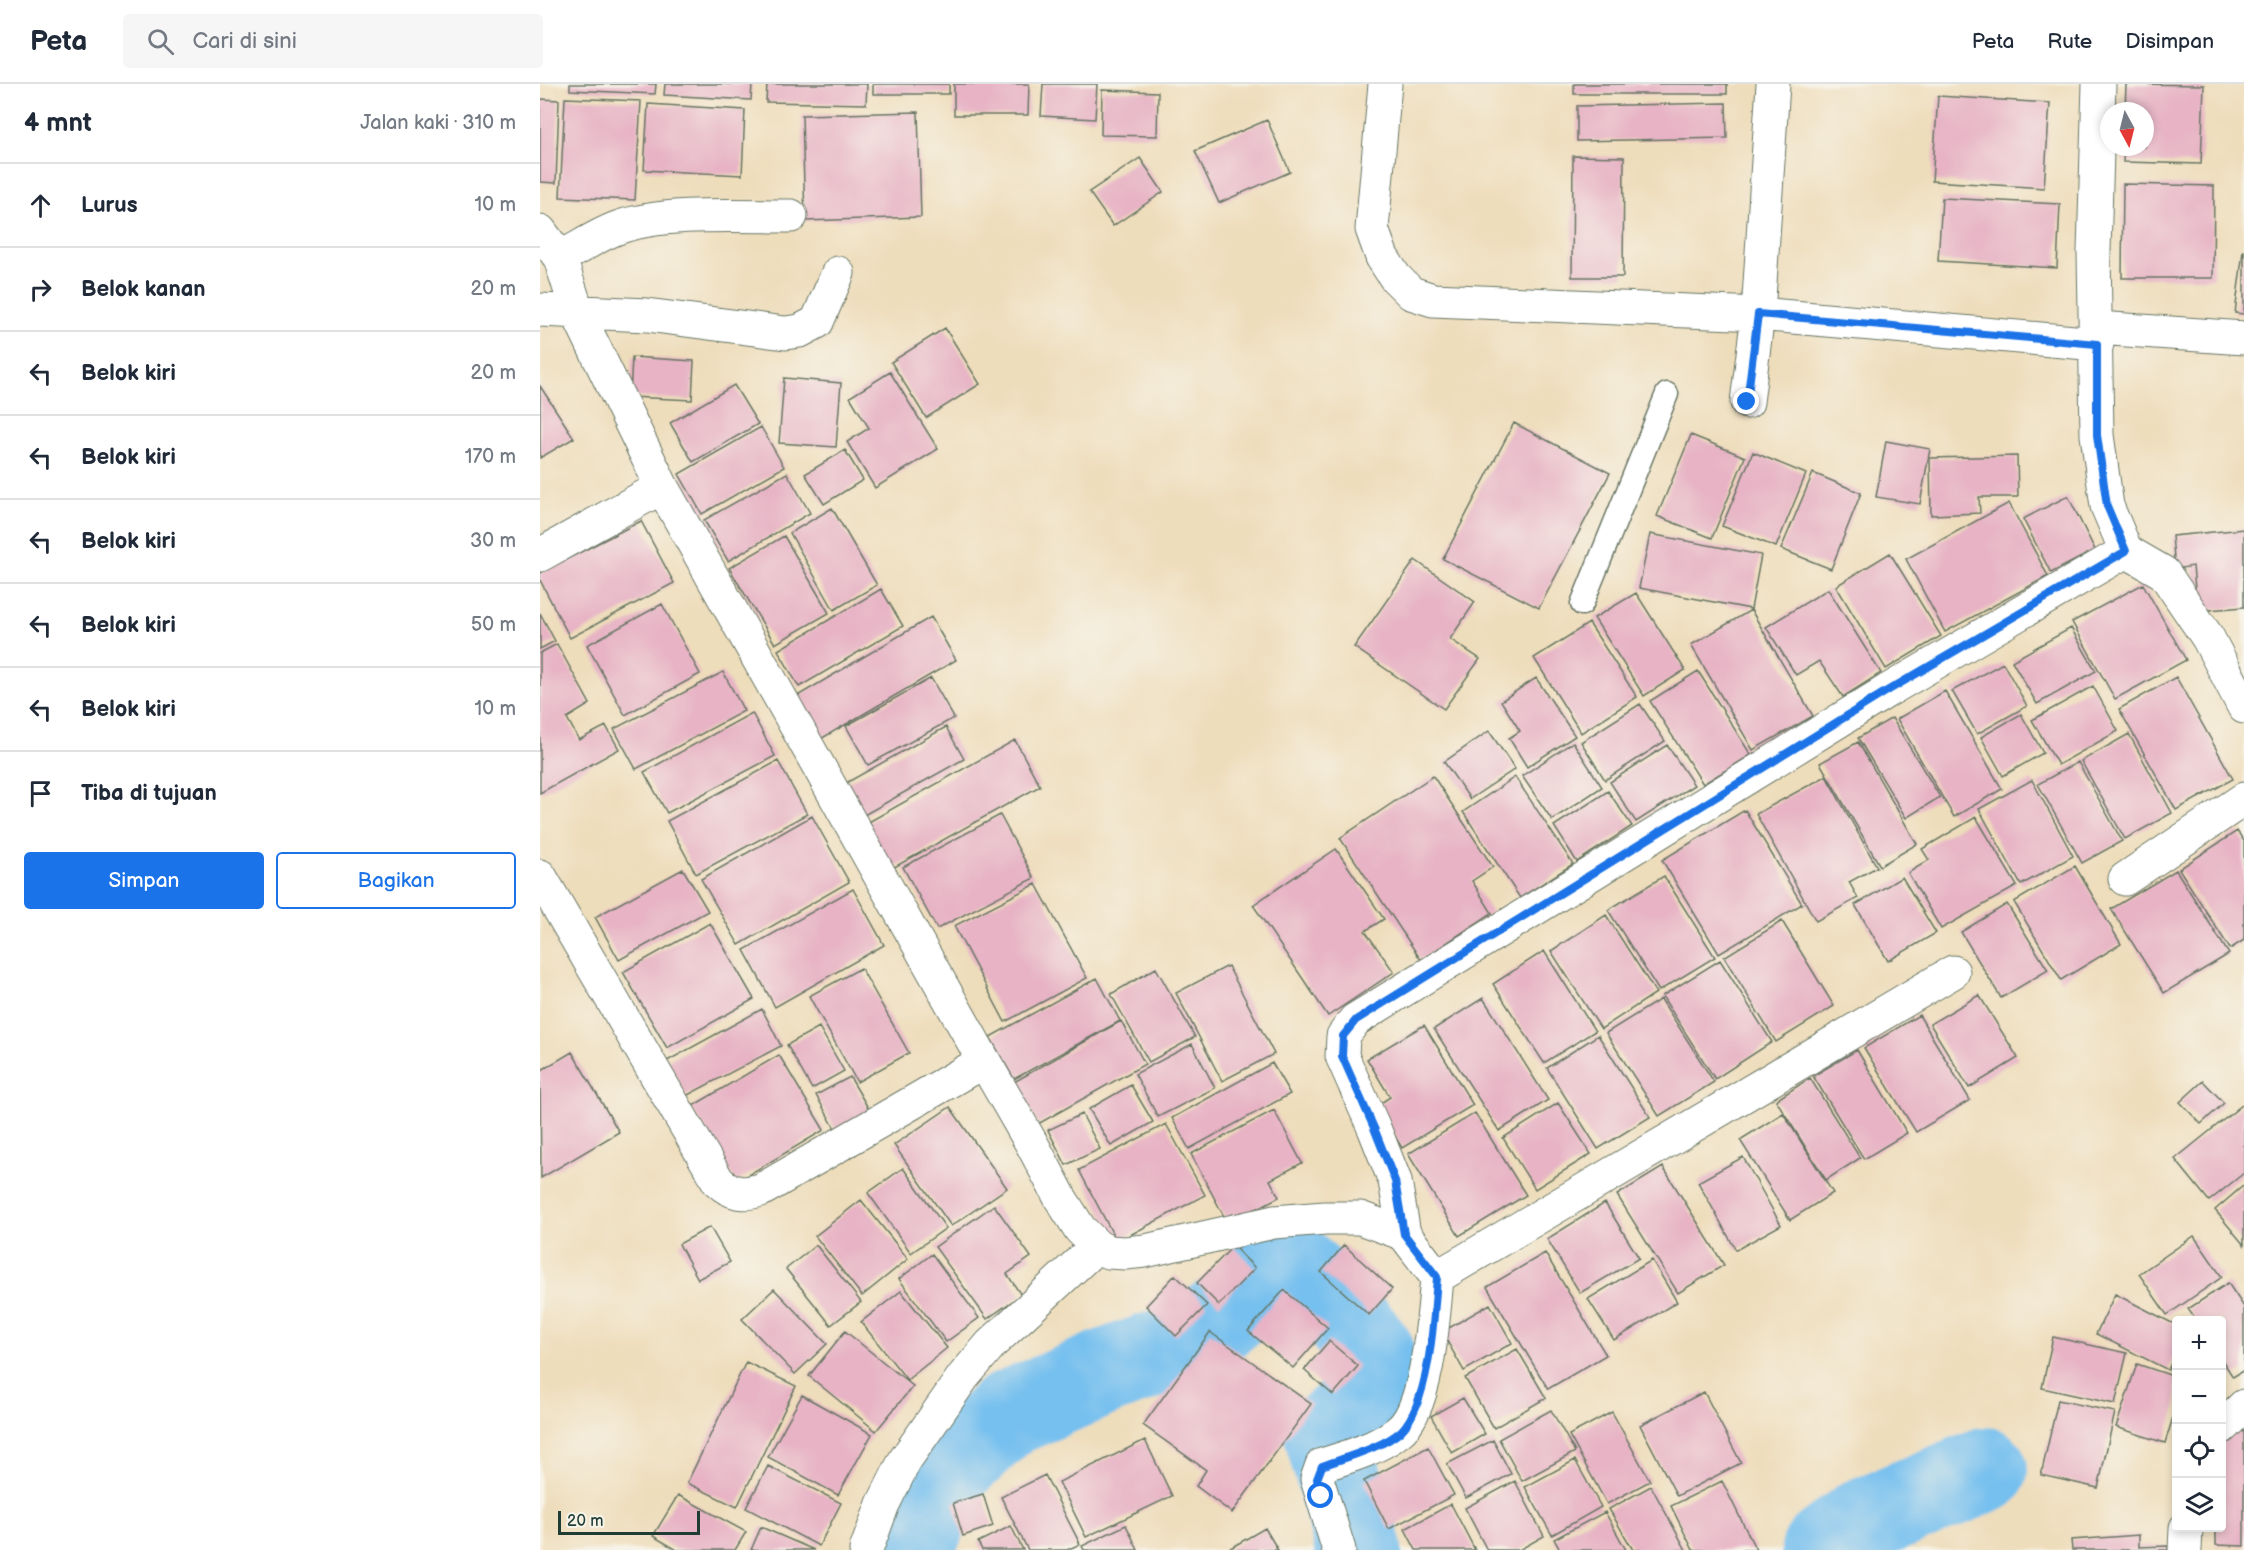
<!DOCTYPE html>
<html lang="id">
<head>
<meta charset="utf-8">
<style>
  body { margin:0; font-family:"Balsamiq Sans",sans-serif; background:#f6f6f7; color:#1f2937 }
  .controls { position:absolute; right:18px; bottom:18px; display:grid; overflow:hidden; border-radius:6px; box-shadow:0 3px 9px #0003 }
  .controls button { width:54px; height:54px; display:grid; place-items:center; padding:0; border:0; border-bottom:2px solid #e0e1e3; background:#fff; color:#1f2937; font:30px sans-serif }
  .compass { position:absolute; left:1560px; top:18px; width:54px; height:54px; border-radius:50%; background:#fff; box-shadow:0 3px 9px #0003; rotate:173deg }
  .scale { position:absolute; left:18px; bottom:15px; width:142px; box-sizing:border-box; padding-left:6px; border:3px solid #1f3d34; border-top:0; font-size:16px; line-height:21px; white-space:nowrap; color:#1f3d34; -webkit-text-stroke:4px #f7f3e8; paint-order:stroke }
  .stop { position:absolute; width:18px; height:18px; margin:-14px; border:4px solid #1a73e8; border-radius:50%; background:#fff }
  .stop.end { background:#1a73e8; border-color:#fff; box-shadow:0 2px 6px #0008 }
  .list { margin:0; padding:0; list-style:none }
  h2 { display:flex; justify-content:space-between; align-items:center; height:78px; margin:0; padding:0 24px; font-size:26px }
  h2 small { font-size:20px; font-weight:400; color:#747a83 }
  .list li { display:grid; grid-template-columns:39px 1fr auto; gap:18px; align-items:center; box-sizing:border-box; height:84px; padding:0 24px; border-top:2px solid #e0e1e3 }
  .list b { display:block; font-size:22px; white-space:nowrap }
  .list em { font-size:20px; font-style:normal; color:#747a83 }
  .actions { display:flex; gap:12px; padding:18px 24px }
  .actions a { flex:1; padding:14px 0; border:2px solid #1a73e8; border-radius:6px; text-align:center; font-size:21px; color:#1a73e8 }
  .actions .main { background:#1a73e8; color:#fff }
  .icon { flex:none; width:33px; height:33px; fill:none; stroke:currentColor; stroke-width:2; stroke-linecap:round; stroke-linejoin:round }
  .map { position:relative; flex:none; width:1704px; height:1466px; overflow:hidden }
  header { display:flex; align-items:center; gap:36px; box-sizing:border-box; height:84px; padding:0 30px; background:#fff; border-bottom:2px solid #e0e1e3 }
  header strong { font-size:28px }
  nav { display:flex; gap:33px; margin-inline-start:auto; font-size:21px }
  .search { width:420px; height:54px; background:#f6f6f7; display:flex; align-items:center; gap:15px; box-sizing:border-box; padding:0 21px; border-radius:6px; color:#747a83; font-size:22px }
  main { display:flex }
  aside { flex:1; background:#fff }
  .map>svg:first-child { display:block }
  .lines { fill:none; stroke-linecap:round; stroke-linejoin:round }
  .river { stroke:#76c0ef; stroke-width:86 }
  .building { fill:#e7b3c5 }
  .lane-casing { stroke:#677563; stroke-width:25 }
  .street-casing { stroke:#677563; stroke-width:35 }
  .lane { stroke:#fff; stroke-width:22 }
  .street { stroke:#fff; stroke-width:33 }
  .route { stroke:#1a73e8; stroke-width:8 }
</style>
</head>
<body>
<header>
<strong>Peta</strong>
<div class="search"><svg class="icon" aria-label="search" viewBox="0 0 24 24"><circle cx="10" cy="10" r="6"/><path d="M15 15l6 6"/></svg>Cari di sini</div>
<nav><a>Peta</a><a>Rute</a><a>Disimpan</a></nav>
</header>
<main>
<aside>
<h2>4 mnt<small>Jalan kaki · 310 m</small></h2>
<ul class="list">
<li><svg class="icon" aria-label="ahead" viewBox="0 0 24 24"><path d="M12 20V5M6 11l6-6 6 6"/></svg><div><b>Lurus</b></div><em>10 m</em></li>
<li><svg class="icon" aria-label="right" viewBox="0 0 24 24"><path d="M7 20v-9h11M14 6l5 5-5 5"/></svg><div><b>Belok kanan</b></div><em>20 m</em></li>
<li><svg class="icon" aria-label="left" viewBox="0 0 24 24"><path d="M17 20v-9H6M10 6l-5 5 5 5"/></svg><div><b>Belok kiri</b></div><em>20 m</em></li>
<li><svg class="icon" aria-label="left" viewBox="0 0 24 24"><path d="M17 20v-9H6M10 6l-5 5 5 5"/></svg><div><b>Belok kiri</b></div><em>170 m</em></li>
<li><svg class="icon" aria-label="left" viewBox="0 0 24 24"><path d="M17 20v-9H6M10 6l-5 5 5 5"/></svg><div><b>Belok kiri</b></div><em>30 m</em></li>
<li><svg class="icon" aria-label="left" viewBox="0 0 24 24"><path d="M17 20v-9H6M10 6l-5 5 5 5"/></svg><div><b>Belok kiri</b></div><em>50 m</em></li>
<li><svg class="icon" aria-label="left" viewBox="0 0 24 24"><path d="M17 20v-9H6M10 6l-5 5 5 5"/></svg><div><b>Belok kiri</b></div><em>10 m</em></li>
<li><svg class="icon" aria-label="arrive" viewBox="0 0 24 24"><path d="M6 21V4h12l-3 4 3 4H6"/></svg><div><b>Tiba di tujuan</b></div></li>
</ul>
<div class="actions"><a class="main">Simpan</a><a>Bagikan</a></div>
</aside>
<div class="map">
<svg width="1704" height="1466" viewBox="0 0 1704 1466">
  <rect width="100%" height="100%" fill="#f7f3e8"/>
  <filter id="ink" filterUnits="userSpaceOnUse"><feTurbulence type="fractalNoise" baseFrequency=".0167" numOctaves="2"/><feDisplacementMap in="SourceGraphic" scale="12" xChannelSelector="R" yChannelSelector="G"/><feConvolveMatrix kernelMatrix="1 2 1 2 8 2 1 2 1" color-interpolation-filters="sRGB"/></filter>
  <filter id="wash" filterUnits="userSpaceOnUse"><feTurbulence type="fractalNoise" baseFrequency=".008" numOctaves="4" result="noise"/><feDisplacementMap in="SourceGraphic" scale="24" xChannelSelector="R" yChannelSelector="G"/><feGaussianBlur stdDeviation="1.35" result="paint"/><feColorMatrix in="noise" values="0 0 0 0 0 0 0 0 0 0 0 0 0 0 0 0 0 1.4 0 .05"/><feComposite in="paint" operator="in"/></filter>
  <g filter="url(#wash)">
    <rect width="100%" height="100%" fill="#edb"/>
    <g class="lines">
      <path class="river" d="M 370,1466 L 406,1387 L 466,1331 L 566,1288 L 627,1266 L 676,1238 L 708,1212 L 730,1186 L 756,1184 L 801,1229 L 831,1267 L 822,1320 L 787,1350 L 819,1466
        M 1284,1466 L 1322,1437 L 1445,1386"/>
    </g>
    <g id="blocks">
      <path class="building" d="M 30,0 L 116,0 L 115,10 L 30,6 Z
        M 125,0 L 212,0 L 211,16 L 124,11 Z
        M 227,0 L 327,0 L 326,20 L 226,18 Z
        M 333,0 L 409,0 L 409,10 L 333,10 Z
        M 414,0 L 489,0 L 488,31 L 414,31 Z
        M 503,0 L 557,0 L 555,35 L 501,32 Z
        M 1034,0 L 1187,0 L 1187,10 L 1034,10 Z
        M 1586,0 L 1664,1 L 1661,80 L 1583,78 L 1584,63 L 1605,63 L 1605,27 L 1585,27 Z
        M 562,6 L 618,8 L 617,52 L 561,51 Z
        M 1398,12 L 1510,19 L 1504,104 L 1392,97 Z
        M 25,14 L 101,17 L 95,116 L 20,113 Z
        M 0,15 L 19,16 L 16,99 L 0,98 Z
        M 1186,19 L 1187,54 L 1037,57 L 1037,22 Z
        M 108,20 L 205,26 L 202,91 L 104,86 Z
        M 378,28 L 381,133 L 265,137 L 262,31 Z
        M 727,36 L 750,88 L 679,119 L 655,67 Z
        M 1033,72 L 1084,73 L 1083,193 L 1032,193 Z
        M 600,74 L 623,108 L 573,142 L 549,108 Z
        M 1583,100 L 1674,102 L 1673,194 L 1582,194 Z
        M 1402,114 L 1520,120 L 1517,184 L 1398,177 Z
        M 1703,167 L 1704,167 L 1704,230 L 1695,229 Z
        M 405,244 L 440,300 L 386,334 L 351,278 Z
        M 92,273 L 154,277 L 152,316 L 90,313 Z
        M 350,288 L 398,365 L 335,404 L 307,358 L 329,344 L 310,313 Z
        M 244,294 L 301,299 L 296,363 L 239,359 Z
        M 194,301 L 218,340 L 153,378 L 130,339 Z
        M 0,302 L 34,354 L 0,374 Z
        M 974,339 L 1070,389 L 999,524 L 903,475 Z
        M 221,343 L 244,383 L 162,430 L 139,390 Z
        M 1151,351 L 1205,373 L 1172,454 L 1117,432 Z
        M 1346,357 L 1390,365 L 1380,420 L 1336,413 Z
        M 305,366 L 323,396 L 284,420 L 265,390 Z
        M 1213,368 L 1266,390 L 1236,463 L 1182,442 Z
        M 1477,372 L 1478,413 L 1439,413 L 1440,429 L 1391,431 L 1390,374 Z
        M 247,389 L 270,429 L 188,477 L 164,436 Z
        M 1273,389 L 1321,409 L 1291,485 L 1241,465 Z
        M 1528,412 L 1555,466 L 1511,489 L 1483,435 Z
        M 1469,419 L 1508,492 L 1405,548 L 1366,475 Z
        M 292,424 L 337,501 L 294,526 L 250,449 Z
        M 101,437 L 134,499 L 30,554 L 0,496 L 0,489 Z
        M 1704,445 L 1704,523 L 1657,527 L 1653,482 L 1635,485 L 1632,452 Z
        M 1110,450 L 1221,471 L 1211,525 L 1099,504 Z
        M 244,452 L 289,529 L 235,560 L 189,484 Z
        M 1350,469 L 1401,552 L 1346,585 L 1296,502 Z
        M 875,476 L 935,518 L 910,555 L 940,575 L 904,625 L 814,563 Z
        M 1603,500 L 1646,576 L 1575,615 L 1532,538 Z
        M 341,505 L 363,542 L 259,603 L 238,566 Z
        M 1288,505 L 1341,589 L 1303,613 L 1279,577 L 1256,591 L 1226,543 Z
        M 1096,509 L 1145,586 L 1104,612 L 1054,534 Z
        M 122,520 L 160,590 L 85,631 L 47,561 Z
        M 1211,526 L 1273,632 L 1213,666 L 1151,561 Z
        M 0,529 L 15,557 L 0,565 Z
        M 391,533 L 416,576 L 279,656 L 254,614 Z
        M 1049,539 L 1097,613 L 1041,649 L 994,574 Z
        M 1531,544 L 1556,587 L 1497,620 L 1472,577 Z
        M 17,560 L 50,620 L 27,634 L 39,656 L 66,642 L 79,665 L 0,709 L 0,569 Z
        M 1463,579 L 1487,622 L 1437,650 L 1412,607 Z
        M 1158,587 L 1211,671 L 1163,700 L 1110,617 Z
        M 183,588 L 204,627 L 96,685 L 74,645 Z
        M 1636,593 L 1693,695 L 1636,726 L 1579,625 Z
        M 391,594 L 414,634 L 328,681 L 306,642 Z
        M 996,594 L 1035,652 L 987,683 L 969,654 L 980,647 L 961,617 Z
        M 1553,602 L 1578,647 L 1518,681 L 1492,636 Z
        M 1405,607 L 1462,705 L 1414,733 L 1357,635 Z
        M 1100,620 L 1125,657 L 1065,696 L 1041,658 Z
        M 212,629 L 235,672 L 127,729 L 104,688 Z
        M 1481,630 L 1503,669 L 1463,692 L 1441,653 Z
        M 1352,634 L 1400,713 L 1366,734 L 1318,654 Z
        M 406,643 L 424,675 L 324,731 L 306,699 Z
        M 949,647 L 975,685 L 930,715 L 904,678 Z
        M 1589,650 L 1632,729 L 1585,755 L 1541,677 Z
        M 475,656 L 500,702 L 351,785 L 325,740 Z
        M 1033,658 L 1062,703 L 1012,736 L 982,692 Z
        M 1318,658 L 1377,760 L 1340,782 L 1280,679 Z
        M 1127,661 L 1154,701 L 1096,738 L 1070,698 Z
        M 238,677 L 267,730 L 156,790 L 127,737 Z
        M 1538,678 L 1582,757 L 1542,779 L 1498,700 Z
        M 893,692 L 953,783 L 932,797 L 952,829 L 881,876 L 800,754 Z
        M 1286,692 L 1337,783 L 1309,798 L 1318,814 L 1276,837 L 1216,730 Z
        M 975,693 L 1033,780 L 980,814 L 923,728 Z
        M 1492,696 L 1533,772 L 1481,801 L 1439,725 Z
        M 1068,707 L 1092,742 L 1037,778 L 1014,742 Z
        M 1205,726 L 1262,820 L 1179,870 L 1122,776 Z
        M 460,731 L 494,794 L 397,845 L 363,783 Z
        M 272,732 L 309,798 L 199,861 L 161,795 Z
        M 1436,733 L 1477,802 L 1401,845 L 1368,789 L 1389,776 L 1382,765 Z
        M 1697,747 L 1704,757 L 1704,856 L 1690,865 L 1639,785 Z
        M 796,765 L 844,835 L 825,847 L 854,888 L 788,932 L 713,821 Z
        M 1535,782 L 1581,860 L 1521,896 L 1474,818 Z
        M 143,785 L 168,827 L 79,876 L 55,833 Z
        M 1636,786 L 1689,870 L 1624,909 L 1571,825 Z
        M 1124,792 L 1175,873 L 1119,907 L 1068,826 Z
        M 1362,793 L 1396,849 L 1348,877 L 1315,821 Z
        M 496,800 L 547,894 L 465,938 L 414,842 Z
        M 313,805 L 344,861 L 235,923 L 204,866 Z
        M 1467,820 L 1508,886 L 1461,914 L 1421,848 Z
        M 1066,831 L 1116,909 L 1061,945 L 1011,867 Z
        M 1242,837 L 1294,922 L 1236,958 L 1184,873 Z
        M 170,839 L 214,915 L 127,964 L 83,888 Z
        M 1004,867 L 1055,947 L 1004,979 L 953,900 Z
        M 1180,876 L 1232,958 L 1175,995 L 1122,912 Z
        M 688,882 L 734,970 L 682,997 L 636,909 Z
        M 321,884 L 369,969 L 317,998 L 269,912 Z
        M 616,884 L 655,953 L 609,978 L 571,910 Z
        M 557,894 L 580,937 L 474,995 L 450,953 Z
        M 1439,911 L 1478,974 L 1429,1004 L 1390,940 Z
        M 943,914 L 1008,1016 L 959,1047 L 894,945 Z
        M 1121,915 L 1174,998 L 1119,1032 L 1066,949 Z
        M 222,925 L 241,962 L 146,1012 L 127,977 Z
        M 1379,931 L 1430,1016 L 1376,1048 L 1324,964 Z
        M 581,937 L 605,980 L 498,1040 L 474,998 Z
        M 884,941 L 933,1021 L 862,1064 L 836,1022 L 850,1013 L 827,975 Z
        M 279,943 L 304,987 L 272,1005 L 247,961 Z
        M 1058,951 L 1110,1033 L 1058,1065 L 1007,984 Z
        M 652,960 L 675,1004 L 618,1033 L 595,990 Z
        M 1317,966 L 1367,1049 L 1324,1075 L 1273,992 Z
        M 32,968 L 79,1048 L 1,1094 L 0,987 Z
        M 239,971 L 284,1046 L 196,1098 L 151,1023 Z
        M 732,979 L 750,1010 L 649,1065 L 632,1034 Z
        M 310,993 L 331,1029 L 297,1048 L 276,1011 Z
        M 1270,994 L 1320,1074 L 1286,1096 L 1236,1016 Z
        M 1663,997 L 1684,1019 L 1661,1040 L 1640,1018 Z
        M 591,1001 L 613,1038 L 571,1062 L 549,1025 Z
        M 1018,1019 L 1051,1070 L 995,1105 L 963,1054 Z
        M 1702,1021 L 1704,1023 L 1704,1089 L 1669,1117 L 1635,1075 Z
        M 410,1023 L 467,1104 L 411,1142 L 354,1061 Z
        M 734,1026 L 762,1079 L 730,1096 L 739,1113 L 688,1140 L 651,1070 Z
        M 935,1029 L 986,1111 L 919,1152 L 868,1070 Z
        M 1243,1029 L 1293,1109 L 1250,1136 L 1200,1056 Z
        M 542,1030 L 560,1065 L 526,1081 L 508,1046 Z
        M 626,1040 L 665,1111 L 577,1158 L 539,1086 Z
        M 1203,1073 L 1241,1141 L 1196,1166 L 1158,1098 Z
        M 1123,1083 L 1184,1181 L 1138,1209 L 1077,1111 Z
        M 363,1084 L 406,1144 L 371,1169 L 328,1109 Z
        M 1704,1101 L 1704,1161 L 1675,1126 Z
        M 321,1116 L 368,1175 L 322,1212 L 275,1152 Z
        M 1065,1119 L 1099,1174 L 1040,1209 L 1007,1155 Z
        M 454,1121 L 491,1173 L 467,1190 L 481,1211 L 447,1235 L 395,1163 Z
        M 170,1143 L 190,1178 L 158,1195 L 139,1160 Z
        M 1654,1152 L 1682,1193 L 1627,1231 L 1599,1190 Z
        M 276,1161 L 321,1218 L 291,1241 L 246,1185 Z
        M 804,1161 L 852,1205 L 829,1231 L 781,1188 Z
        M 693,1162 L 715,1184 L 679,1221 L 657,1199 Z
        M 1005,1169 L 1066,1271 L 1008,1305 L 947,1203 Z
        M 392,1170 L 439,1234 L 406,1258 L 359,1195 Z
        M 1112,1176 L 1137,1218 L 1074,1256 L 1048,1215 Z
        M 635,1191 L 667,1221 L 636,1252 L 606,1222 Z
        M 1688,1199 L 1704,1223 L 1704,1286 L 1693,1293 L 1682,1276 L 1682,1236 L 1656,1236 L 1648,1225 Z
        M 234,1205 L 287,1260 L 255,1290 L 202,1235 Z
        M 744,1206 L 788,1244 L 753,1284 L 708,1247 Z
        M 361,1207 L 407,1264 L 367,1296 L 321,1238 Z
        M 1575,1210 L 1636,1241 L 1636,1268 L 1628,1286 L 1556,1250 Z
        M 950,1220 L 972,1259 L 924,1287 L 902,1248 Z
        M 305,1247 L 373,1302 L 336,1347 L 269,1292 Z
        M 670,1248 L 771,1320 L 692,1429 L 656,1402 L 666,1386 L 603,1341 Z
        M 1513,1253 L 1587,1269 L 1575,1320 L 1502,1304 Z
        M 789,1257 L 818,1282 L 793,1311 L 764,1286 Z
        M 977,1265 L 1006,1314 L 954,1344 L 925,1294 Z
        M 206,1278 L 256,1302 L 197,1423 L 147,1399 Z
        M 1597,1280 L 1636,1293 L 1636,1324 L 1625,1359 L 1576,1343 Z
        M 1164,1308 L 1201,1379 L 1137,1412 L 1100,1341 Z
        M 262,1311 L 332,1350 L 298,1411 L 228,1373 Z
        M 923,1314 L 945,1350 L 912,1369 L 891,1332 Z
        M 1518,1316 L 1575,1328 L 1558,1404 L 1501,1391 Z
        M 1011,1326 L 1035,1368 L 982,1397 L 959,1355 Z
        M 1072,1328 L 1110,1397 L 1067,1420 L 1029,1351 Z
        M 1682,1347 L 1704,1347 L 1704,1462 L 1676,1461 L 1676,1444 L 1682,1444 Z
        M 605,1356 L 632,1412 L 546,1453 L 519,1398 Z
        M 953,1356 L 971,1390 L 926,1414 L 907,1380 Z
        M 888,1363 L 914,1411 L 849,1445 L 824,1397 Z
        M 1035,1376 L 1061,1423 L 1012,1451 L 985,1403 Z
        M 228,1382 L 301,1419 L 279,1462 L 206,1424 Z
        M 505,1391 L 540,1460 L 527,1466 L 488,1466 L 461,1413 Z
        M 975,1397 L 1004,1452 L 979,1466 L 947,1466 L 925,1424 Z
        M 1182,1397 L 1216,1466 L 1153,1466 L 1131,1422 Z
        M 1111,1402 L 1146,1466 L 1093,1466 L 1069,1425 Z
        M 443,1410 L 453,1442 L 423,1452 L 413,1419 Z
        M 138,1411 L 206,1448 L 195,1466 L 137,1466 L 113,1452 Z
        M 911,1420 L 935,1466 L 876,1466 L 865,1445 Z
        M 1065,1428 L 1086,1466 L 1020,1466 L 1014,1455 Z
        M 586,1441 L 598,1466 L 544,1466 L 542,1462 Z
        M 471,1442 L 483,1466 L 442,1466 L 438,1458 Z
        M 221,1443 L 274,1466 L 211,1466 Z
        M 725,1444 L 738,1466 L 687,1466 Z
        M 1599,1451 L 1599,1463 L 1628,1462 L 1628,1466 L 1532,1466 L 1531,1456 Z"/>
    </g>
  </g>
  <g filter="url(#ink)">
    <use href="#blocks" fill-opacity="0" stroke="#677563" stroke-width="1.5"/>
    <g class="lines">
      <g class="lane-casing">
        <path id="lane" d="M 1042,520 L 1127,310"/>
      </g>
      <g class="street-casing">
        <path id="street" d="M 845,0 L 832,145 L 842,173 L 855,193 L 871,209 L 893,216 L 1218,230 L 1557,260
          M 0,147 L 20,174 L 38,230 L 122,403 L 444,977 L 493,1062 L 521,1115 L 540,1145 L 557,1162 L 568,1168 L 585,1169 L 605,1167 L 734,1138 L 785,1134 L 820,1134 L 864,1150 L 897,1193 C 894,1229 888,1326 858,1348 C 836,1365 808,1373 782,1381 L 777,1395 L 799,1466
          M 20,174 C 39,164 58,151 77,144 C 123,127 201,132 251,132
          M 0,226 L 107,231 L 245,249 L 260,247 L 277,238 L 298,189
          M 1557,244 L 1704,254
          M 1207,318 L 1218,230 L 1233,0
          M 1586,467 L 1624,489 L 1668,554 L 1704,623
          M 0,471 L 122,403
          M 0,792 L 178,1097 C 192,1110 203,1111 221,1106 L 444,977
          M 1585,795 L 1704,715
          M 864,1150 L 855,1097 L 834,1044 L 802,972 L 803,952 L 815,936 L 1347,607 L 1586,467 L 1567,422 L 1557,351 L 1554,167 L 1559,0
          M 897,1193 L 1413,888
          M 1682,1343 L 1704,1322
          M 326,1466 L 343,1420 L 365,1376 L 423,1293 L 451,1260 L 557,1162
          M 1645,1466 L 1646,1444"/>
      </g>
      <use href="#lane" class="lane"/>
      <use href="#street" class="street"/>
    </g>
  </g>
  <g class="lines" filter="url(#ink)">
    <path class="route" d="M 781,1412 L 777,1395 L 782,1382 C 804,1374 844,1363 861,1347 C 890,1318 894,1233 897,1193 L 864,1150 L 855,1097 L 834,1044 L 802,972 L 803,952 L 816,936 L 1347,607 L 1586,467 L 1567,422 L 1557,351 L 1557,260 L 1218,230 L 1207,318"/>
  </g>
</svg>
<div class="controls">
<button>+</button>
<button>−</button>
<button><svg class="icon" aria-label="locate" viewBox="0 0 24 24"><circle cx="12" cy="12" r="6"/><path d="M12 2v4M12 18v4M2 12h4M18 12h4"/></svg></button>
<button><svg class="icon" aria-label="layers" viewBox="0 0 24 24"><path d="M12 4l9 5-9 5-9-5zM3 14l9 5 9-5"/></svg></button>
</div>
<svg class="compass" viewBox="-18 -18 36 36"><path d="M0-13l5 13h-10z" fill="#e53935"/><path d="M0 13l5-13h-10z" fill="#747a83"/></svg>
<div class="scale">20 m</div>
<div class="stop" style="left:781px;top:1412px"></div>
<div class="stop end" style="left:1207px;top:318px"></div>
</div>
</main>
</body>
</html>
